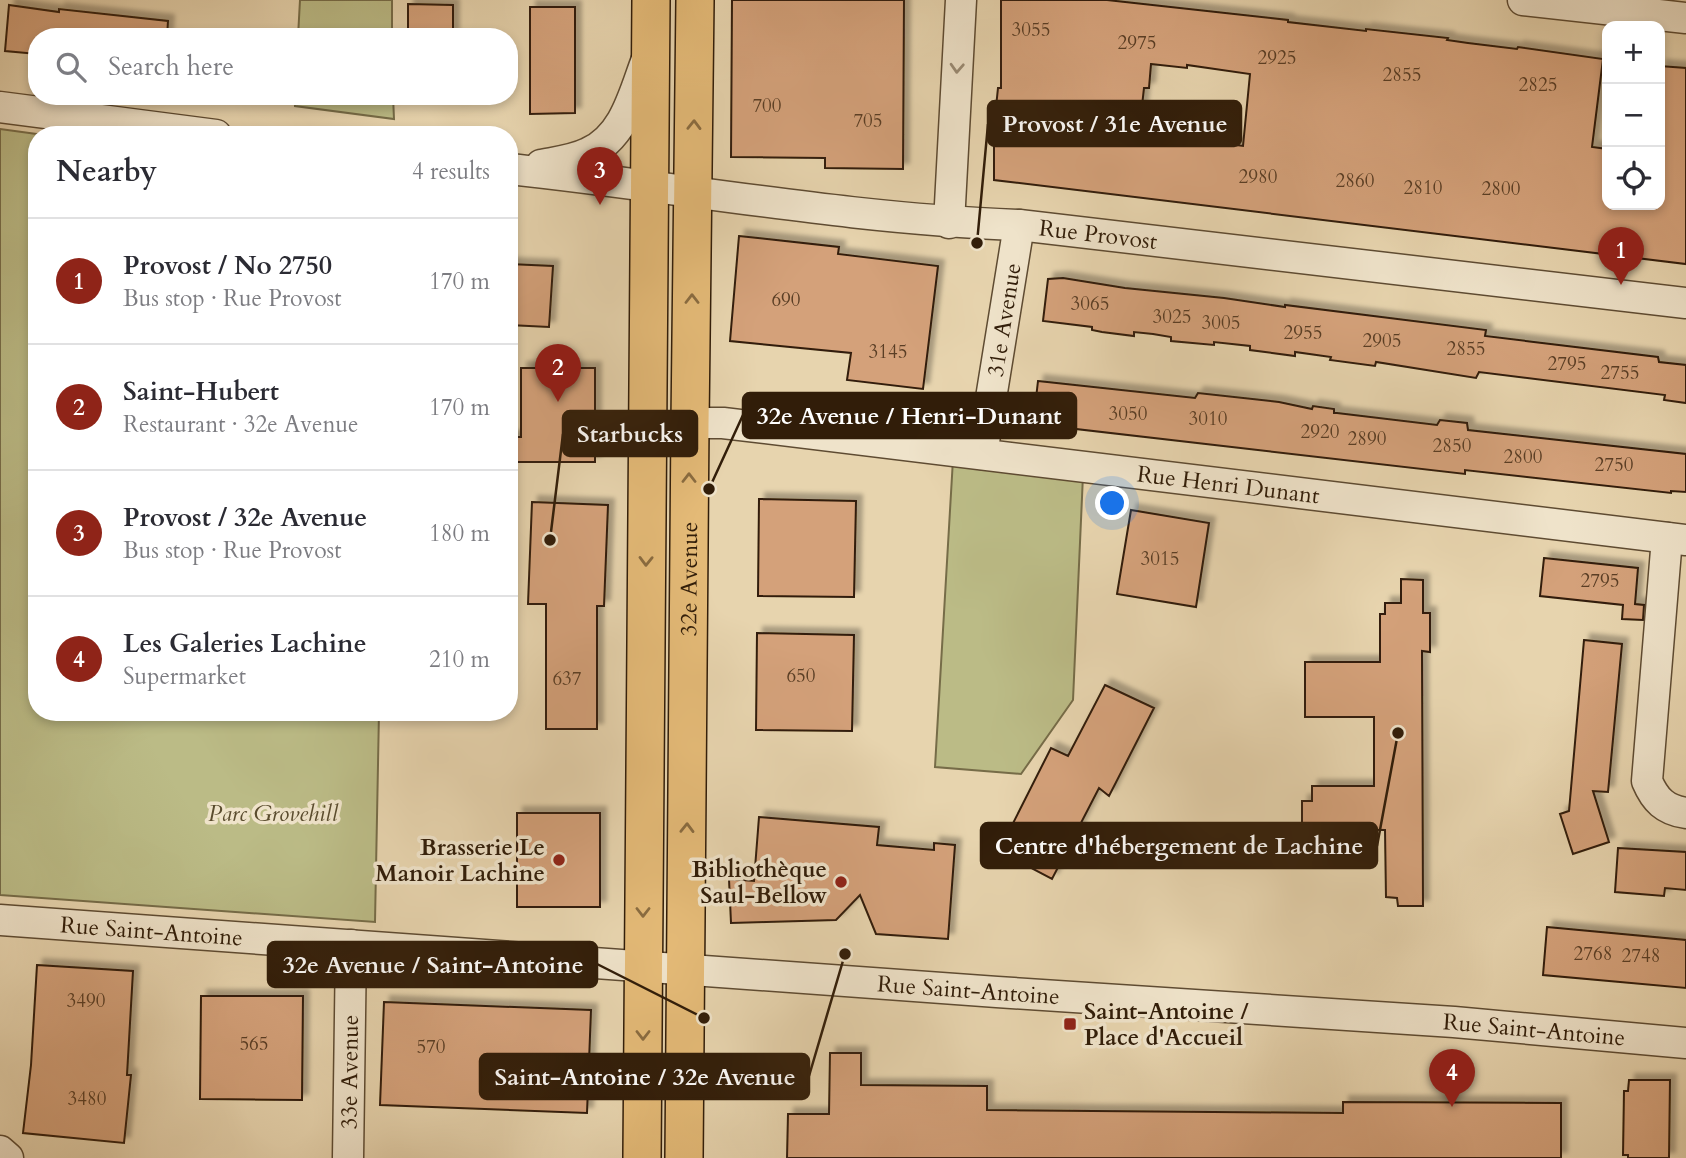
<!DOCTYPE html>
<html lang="en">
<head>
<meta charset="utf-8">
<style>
  body { margin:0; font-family:Cardo,serif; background:#f2f2f3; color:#2b2b33 }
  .controls { position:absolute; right:21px; top:21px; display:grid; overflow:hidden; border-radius:14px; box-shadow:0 4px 10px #0003 }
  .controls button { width:63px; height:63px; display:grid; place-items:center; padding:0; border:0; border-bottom:2px solid #e1e1e2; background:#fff; color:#2b2b33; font:35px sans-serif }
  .you { position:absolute; left:1113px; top:504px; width:24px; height:24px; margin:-18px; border:5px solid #fff; border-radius:50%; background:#1a73e8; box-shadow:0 0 0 10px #1a73e833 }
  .badge { display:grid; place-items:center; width:46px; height:46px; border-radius:50%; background:#8f2418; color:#fff; font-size:23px; font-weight:700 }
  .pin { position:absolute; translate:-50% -58px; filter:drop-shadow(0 2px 4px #0008) }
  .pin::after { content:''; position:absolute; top:37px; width:24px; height:21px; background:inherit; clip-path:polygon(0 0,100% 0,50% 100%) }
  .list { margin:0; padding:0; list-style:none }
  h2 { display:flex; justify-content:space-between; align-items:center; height:91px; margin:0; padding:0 28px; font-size:30px }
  h2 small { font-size:23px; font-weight:400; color:#7c7c81 }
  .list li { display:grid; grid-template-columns:46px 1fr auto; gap:21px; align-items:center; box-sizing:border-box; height:126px; padding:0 28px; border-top:2px solid #e1e1e2 }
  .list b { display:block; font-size:26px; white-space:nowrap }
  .list p { margin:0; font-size:23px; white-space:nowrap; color:#7c7c81 }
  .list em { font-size:23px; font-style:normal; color:#7c7c81 }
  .icon { flex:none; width:38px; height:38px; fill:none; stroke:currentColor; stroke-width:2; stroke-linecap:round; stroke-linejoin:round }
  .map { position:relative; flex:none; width:1686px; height:1158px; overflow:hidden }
  .search { position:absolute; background:#fff; box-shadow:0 4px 10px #0003; left:28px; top:28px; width:490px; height:77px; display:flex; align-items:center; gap:18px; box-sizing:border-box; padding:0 24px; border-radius:28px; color:#7c7c81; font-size:26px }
  .panel { position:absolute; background:#fff; box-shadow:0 4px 10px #0003; left:28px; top:126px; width:490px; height:595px; border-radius:28px }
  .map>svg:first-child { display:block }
  .green { fill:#bbbb86; stroke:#766c48; stroke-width:2 }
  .building { fill:#d4a17a; stroke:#311d09; stroke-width:2; fill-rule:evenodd; filter:url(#shadow) }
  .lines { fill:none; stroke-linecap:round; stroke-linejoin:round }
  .minor-casing { stroke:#5e4b32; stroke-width:33 }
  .major-casing { stroke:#311d09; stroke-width:40 }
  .minor { stroke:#efe3ca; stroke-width:30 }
  .major { stroke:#e4ba77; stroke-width:37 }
  .oneway { stroke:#9a8a73 }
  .oneway2 { stroke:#8a6c40 }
  .poi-dot { fill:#8f2418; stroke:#efe3ca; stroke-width:2.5 }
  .labels { text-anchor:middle; stroke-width:7; stroke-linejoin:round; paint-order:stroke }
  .number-label { font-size:19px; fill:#5a3e25 }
  .street-label { font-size:23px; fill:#311d09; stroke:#efe3ca }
  .park-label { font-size:23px; font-style:italic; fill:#5a4c2e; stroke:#efe3ca }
  .poi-label { font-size:23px; font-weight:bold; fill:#311d09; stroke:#efe3ca; text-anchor:end }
  .leader { fill:none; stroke:#311d09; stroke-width:2.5 }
  .callout-dot { fill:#311d09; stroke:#efe3ca; stroke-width:2.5 }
  .callout { fill:#311d09; stroke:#311d09; stroke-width:2.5 }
  .callout-label { font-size:24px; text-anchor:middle; font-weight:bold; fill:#fff }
</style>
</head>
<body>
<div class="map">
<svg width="1686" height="1158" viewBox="0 0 1686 1158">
  <defs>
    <filter id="shadow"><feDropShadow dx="6" dy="-6" stdDeviation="2" flood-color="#0004"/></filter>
  </defs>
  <rect width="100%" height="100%" fill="#e7d4ae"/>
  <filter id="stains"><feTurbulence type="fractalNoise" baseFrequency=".00286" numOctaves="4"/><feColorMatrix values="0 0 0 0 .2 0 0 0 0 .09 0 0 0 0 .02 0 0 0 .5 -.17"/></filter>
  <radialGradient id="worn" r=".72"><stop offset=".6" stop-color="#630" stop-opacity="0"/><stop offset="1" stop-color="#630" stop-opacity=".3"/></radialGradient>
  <path class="green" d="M 300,0 L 392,0 L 392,37 L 298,37 Z
    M 295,96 L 393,96 L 394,119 L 295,106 Z
    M 0,129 L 44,135 L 37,135 L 37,712 L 379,712 L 375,922 L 0,895 Z
    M 953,459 L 1083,475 L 1073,700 L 1021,774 L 935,767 Z"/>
  <path class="building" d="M 732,0 L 904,0 L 903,169 L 825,168 L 825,158 L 731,157 Z
    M 1001,0 L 1107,0 L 1288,20 L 1288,22 L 1366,31 L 1366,29 L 1448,38 L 1447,40 L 1468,43 L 1517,49 L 1518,47 L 1603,59 L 1592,147 L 1607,149 L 1607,205 L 1660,205 L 1660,66 L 1686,68 L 1686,264 L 994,180 L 994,107 L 996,107 L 998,88 L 1001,88 ZM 1151,64 L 1187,68 L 1187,65 L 1250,74 L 1243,146 L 1139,133 L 1144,88 L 1149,88 Z
    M 408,4 L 453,5 L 453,37 L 408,37 Z
    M 9,5 L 59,12 L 59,9 L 168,21 L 167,37 L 37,37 L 37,54 L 5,51 Z
    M 530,7 L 575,7 L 575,113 L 530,114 Z
    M 739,236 L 839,247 L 838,254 L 938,266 L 923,389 L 847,380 L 851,353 L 730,341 Z
    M 509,264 L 553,266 L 549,327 L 509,325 Z
    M 1063,278 L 1125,288 L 1224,298 L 1285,307 L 1285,305 L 1486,330 L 1485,336 L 1658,357 L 1659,362 L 1686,365 L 1686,403 L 1664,400 L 1665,395 L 1479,372 L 1476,378 L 1376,362 L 1375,366 L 1330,360 L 1331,357 L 1295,352 L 1295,356 L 1250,350 L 1250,346 L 1214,342 L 1214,345 L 1171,341 L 1171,337 L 1153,334 L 1134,332 L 1134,336 L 1102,332 L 1092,330 L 1092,327 L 1043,321 L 1048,279 Z
    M 521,368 L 595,368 L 595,462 L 509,462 L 509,437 L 521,437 Z
    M 1038,381 L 1195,398 L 1198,393 L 1279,402 L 1312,409 L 1313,406 L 1334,409 L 1334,413 L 1337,413 L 1437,425 L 1440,420 L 1467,423 L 1468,430 L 1686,454 L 1686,492 L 1671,491 L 1671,493 L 1465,470 L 1465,474 L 1033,424 Z
    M 759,499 L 856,501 L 854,597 L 758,596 Z
    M 532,502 L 608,505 L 604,606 L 597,606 L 597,729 L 546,729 L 546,604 L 528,604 Z
    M 1131,510 L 1209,523 L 1196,607 L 1117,594 Z
    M 1544,558 L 1638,568 L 1635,604 L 1644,605 L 1643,620 L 1622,619 L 1623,605 L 1540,596 Z
    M 1401,579 L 1423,580 L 1423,613 L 1430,613 L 1430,652 L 1422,651 L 1423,906 L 1398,906 L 1397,898 L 1386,897 L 1385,830 L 1302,829 L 1302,801 L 1312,801 L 1312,786 L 1374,786 L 1374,717 L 1305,717 L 1305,662 L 1380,662 L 1380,614 L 1385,614 L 1385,603 L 1401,603 Z
    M 757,633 L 854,635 L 852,731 L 756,730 Z
    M 1584,640 L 1622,644 L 1608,792 L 1593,791 L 1609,842 L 1573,854 L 1560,814 L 1569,811 Z
    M 1105,685 L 1154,708 L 1109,796 L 1099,788 L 1052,879 L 999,851 L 1051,748 L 1068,756 Z
    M 517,813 L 600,813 L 600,907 L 517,907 Z
    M 759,817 L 879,827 L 877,845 L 934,850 L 934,843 L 955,845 L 948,939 L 876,934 L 860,895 L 836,920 L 731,923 L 729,879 L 754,881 Z
    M 1618,848 L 1686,852 L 1686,890 L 1665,888 L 1664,896 L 1615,892 Z
    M 1547,927 L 1686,940 L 1686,988 L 1543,975 Z
    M 37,965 L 133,971 L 127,1075 L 131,1075 L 124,1143 L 23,1133 L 31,1065 Z
    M 201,996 L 303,996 L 302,1100 L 200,1099 Z
    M 384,1002 L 591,1010 L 587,1113 L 380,1105 Z
    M 830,1053 L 861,1053 L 861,1085 L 987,1086 L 987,1110 L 1343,1113 L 1343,1102 L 1561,1103 L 1561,1158 L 787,1158 L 788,1114 L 829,1114 Z
    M 1629,1080 L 1670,1080 L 1669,1158 L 1628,1158 L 1628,1155 L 1623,1155 L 1624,1091 L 1628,1091 Z"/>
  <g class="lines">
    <g class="minor-casing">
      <g id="minor">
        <path d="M 1523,0 L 1686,18"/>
        <path d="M 0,107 L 216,135"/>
        <path d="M 541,165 C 556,162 574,160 588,153 C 625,137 634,93 647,59"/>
        <path id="s1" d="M 509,169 C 679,187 848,219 1019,225 L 1686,303"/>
        <path d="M 949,223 L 961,0"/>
        <path id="s2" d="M 690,423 L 723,423 L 1686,540"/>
        <path id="s3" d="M 982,454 L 1019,225"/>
        <path d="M 1667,538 L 1647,781 C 1655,800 1665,810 1686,813"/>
        <path id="s4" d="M 0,920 L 997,992 L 1454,1022 L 1686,1043"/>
        <path d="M 0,1151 L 8,1158"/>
        <path id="s5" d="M 348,1158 L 351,945"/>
      </g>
    </g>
    <g class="major-casing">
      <g id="major">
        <path d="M 642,1158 L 651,0"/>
        <path id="s6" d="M 684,1158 L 690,423 L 695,0"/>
      </g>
    </g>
    <use href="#minor" class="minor"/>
    <use href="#major" class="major"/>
  </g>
  <defs><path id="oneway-chevron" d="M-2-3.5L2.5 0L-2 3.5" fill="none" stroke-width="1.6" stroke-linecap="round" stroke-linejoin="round" transform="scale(1.75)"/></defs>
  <use class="oneway" href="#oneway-chevron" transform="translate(957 68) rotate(93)"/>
  <g class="oneway2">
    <use href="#oneway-chevron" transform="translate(694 125) rotate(-89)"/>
    <use href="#oneway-chevron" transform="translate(692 299) rotate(-90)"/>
    <use href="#oneway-chevron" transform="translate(689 478) rotate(-90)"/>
    <use href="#oneway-chevron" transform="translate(646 561) rotate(91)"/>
    <use href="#oneway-chevron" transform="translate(687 828) rotate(-89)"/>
    <use href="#oneway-chevron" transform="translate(643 912) rotate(90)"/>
    <use href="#oneway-chevron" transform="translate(643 1035) rotate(90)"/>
  </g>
  <g class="poi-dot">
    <circle cx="559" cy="860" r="7"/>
    <circle cx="841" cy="882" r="7"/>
    <rect x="1063" y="1017" width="14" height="14" rx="3.5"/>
  </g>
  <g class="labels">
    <g class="number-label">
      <text x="1031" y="36">3055</text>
      <text x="1137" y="49">2975</text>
      <text x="1277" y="64">2925</text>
      <text x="1402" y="81">2855</text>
      <text x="1538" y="91">2825</text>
      <text x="767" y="112">700</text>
      <text x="868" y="127">705</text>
      <text x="1258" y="183">2980</text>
      <text x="1355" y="187">2860</text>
      <text x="1423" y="194">2810</text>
      <text x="1501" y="195">2800</text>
      <text x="786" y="306">690</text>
      <text x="1090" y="310">3065</text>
      <text x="1172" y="323">3025</text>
      <text x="1221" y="329">3005</text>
      <text x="1303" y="339">2955</text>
      <text x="1382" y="347">2905</text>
      <text x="1466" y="355">2855</text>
      <text x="888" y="358">3145</text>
      <text x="1567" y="370">2795</text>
      <text x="1620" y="379">2755</text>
      <text x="1128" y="420">3050</text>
      <text x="1208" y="425">3010</text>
      <text x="1320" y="438">2920</text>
      <text x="1367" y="445">2890</text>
      <text x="1452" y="452">2850</text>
      <text x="1523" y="463">2800</text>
      <text x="1614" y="471">2750</text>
      <text x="1160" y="565">3015</text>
      <text x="1600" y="587">2795</text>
      <text x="801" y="682">650</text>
      <text x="567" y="685">637</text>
      <text x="1593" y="960">2768</text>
      <text x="1641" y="962">2748</text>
      <text x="86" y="1007">3490</text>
      <text x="254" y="1050">565</text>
      <text x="431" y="1053">570</text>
      <text x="87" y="1105">3480</text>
    </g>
    <g class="street-label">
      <text dy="8" stroke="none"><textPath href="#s1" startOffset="593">Rue Provost</textPath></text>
      <text dy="8" stroke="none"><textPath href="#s3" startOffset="136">31e Avenue</textPath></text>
      <text dy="8" stroke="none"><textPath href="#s2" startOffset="542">Rue Henri Dunant</textPath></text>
      <text dy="8" stroke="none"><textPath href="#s6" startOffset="579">32e Avenue</textPath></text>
      <text dy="8" stroke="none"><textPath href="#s4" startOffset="152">Rue Saint-Antoine</textPath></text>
      <text dy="8" stroke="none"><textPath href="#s4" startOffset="971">Rue Saint-Antoine</textPath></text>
      <text dy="8" stroke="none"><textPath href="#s4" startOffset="1538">Rue Saint-Antoine</textPath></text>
      <text dy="8" stroke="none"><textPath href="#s5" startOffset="86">33e Avenue</textPath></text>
    </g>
    <g class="park-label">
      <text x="273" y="821">Parc Grovehill</text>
    </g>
    <g class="poi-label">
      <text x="545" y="855">Brasserie Le<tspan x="545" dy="26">Manoir Lachine</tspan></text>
      <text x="827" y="877">Bibliothèque<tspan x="827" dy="26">Saul-Bellow</tspan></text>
      <text x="1084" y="1019" text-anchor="start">Saint-Antoine /<tspan x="1084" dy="26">Place d'Accueil</tspan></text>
    </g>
  </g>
  <path class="leader" d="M977 243L988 124M709 489L743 415M550 540L563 434M1398 733L1377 846M704 1018L597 964M845 954L809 1076"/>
  <g class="callout-dot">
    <circle cx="977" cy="243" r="7"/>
    <circle cx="709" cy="489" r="7"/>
    <circle cx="550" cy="540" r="7"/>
    <circle cx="1398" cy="733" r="7"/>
    <circle cx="704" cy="1018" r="7"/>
    <circle cx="845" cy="954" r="7"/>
  </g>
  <g class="callout">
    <rect x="988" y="101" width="253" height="45" rx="7"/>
    <rect x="743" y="393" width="333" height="45" rx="7"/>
    <rect x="563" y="411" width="134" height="45" rx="7"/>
    <rect x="981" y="823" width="396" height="45" rx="7"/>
    <rect x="268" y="942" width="329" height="45" rx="7"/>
    <rect x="480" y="1054" width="329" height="45" rx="7"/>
  </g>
  <g class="callout-label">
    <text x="1115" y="132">Provost / 31e Avenue</text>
    <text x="909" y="424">32e Avenue / Henri-Dunant</text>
    <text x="630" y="442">Starbucks</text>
    <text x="1179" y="854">Centre d'hébergement de Lachine</text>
    <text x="433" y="973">32e Avenue / Saint-Antoine</text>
    <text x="645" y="1085">Saint-Antoine / 32e Avenue</text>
  </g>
  <rect width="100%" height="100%" filter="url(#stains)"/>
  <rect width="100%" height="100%" fill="url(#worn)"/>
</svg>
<div class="controls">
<button>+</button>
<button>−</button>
<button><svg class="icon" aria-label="locate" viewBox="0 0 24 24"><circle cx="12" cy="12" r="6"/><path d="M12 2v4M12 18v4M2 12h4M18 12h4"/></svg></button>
</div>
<div class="you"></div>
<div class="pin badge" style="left:1621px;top:285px">1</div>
<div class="pin badge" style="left:558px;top:402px">2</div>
<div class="pin badge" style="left:600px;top:205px">3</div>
<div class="pin badge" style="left:1452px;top:1107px">4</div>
<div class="search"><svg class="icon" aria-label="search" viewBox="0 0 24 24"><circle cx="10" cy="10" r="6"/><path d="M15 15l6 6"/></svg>Search here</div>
<section class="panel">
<h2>Nearby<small>4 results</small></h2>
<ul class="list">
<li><span class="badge">1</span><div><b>Provost / No 2750</b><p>Bus stop · Rue Provost</p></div><em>170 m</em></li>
<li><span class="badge">2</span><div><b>Saint-Hubert</b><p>Restaurant · 32e Avenue</p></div><em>170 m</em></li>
<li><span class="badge">3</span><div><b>Provost / 32e Avenue</b><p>Bus stop · Rue Provost</p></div><em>180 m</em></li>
<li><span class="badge">4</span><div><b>Les Galeries Lachine</b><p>Supermarket</p></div><em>210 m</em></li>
</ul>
</section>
</div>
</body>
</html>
